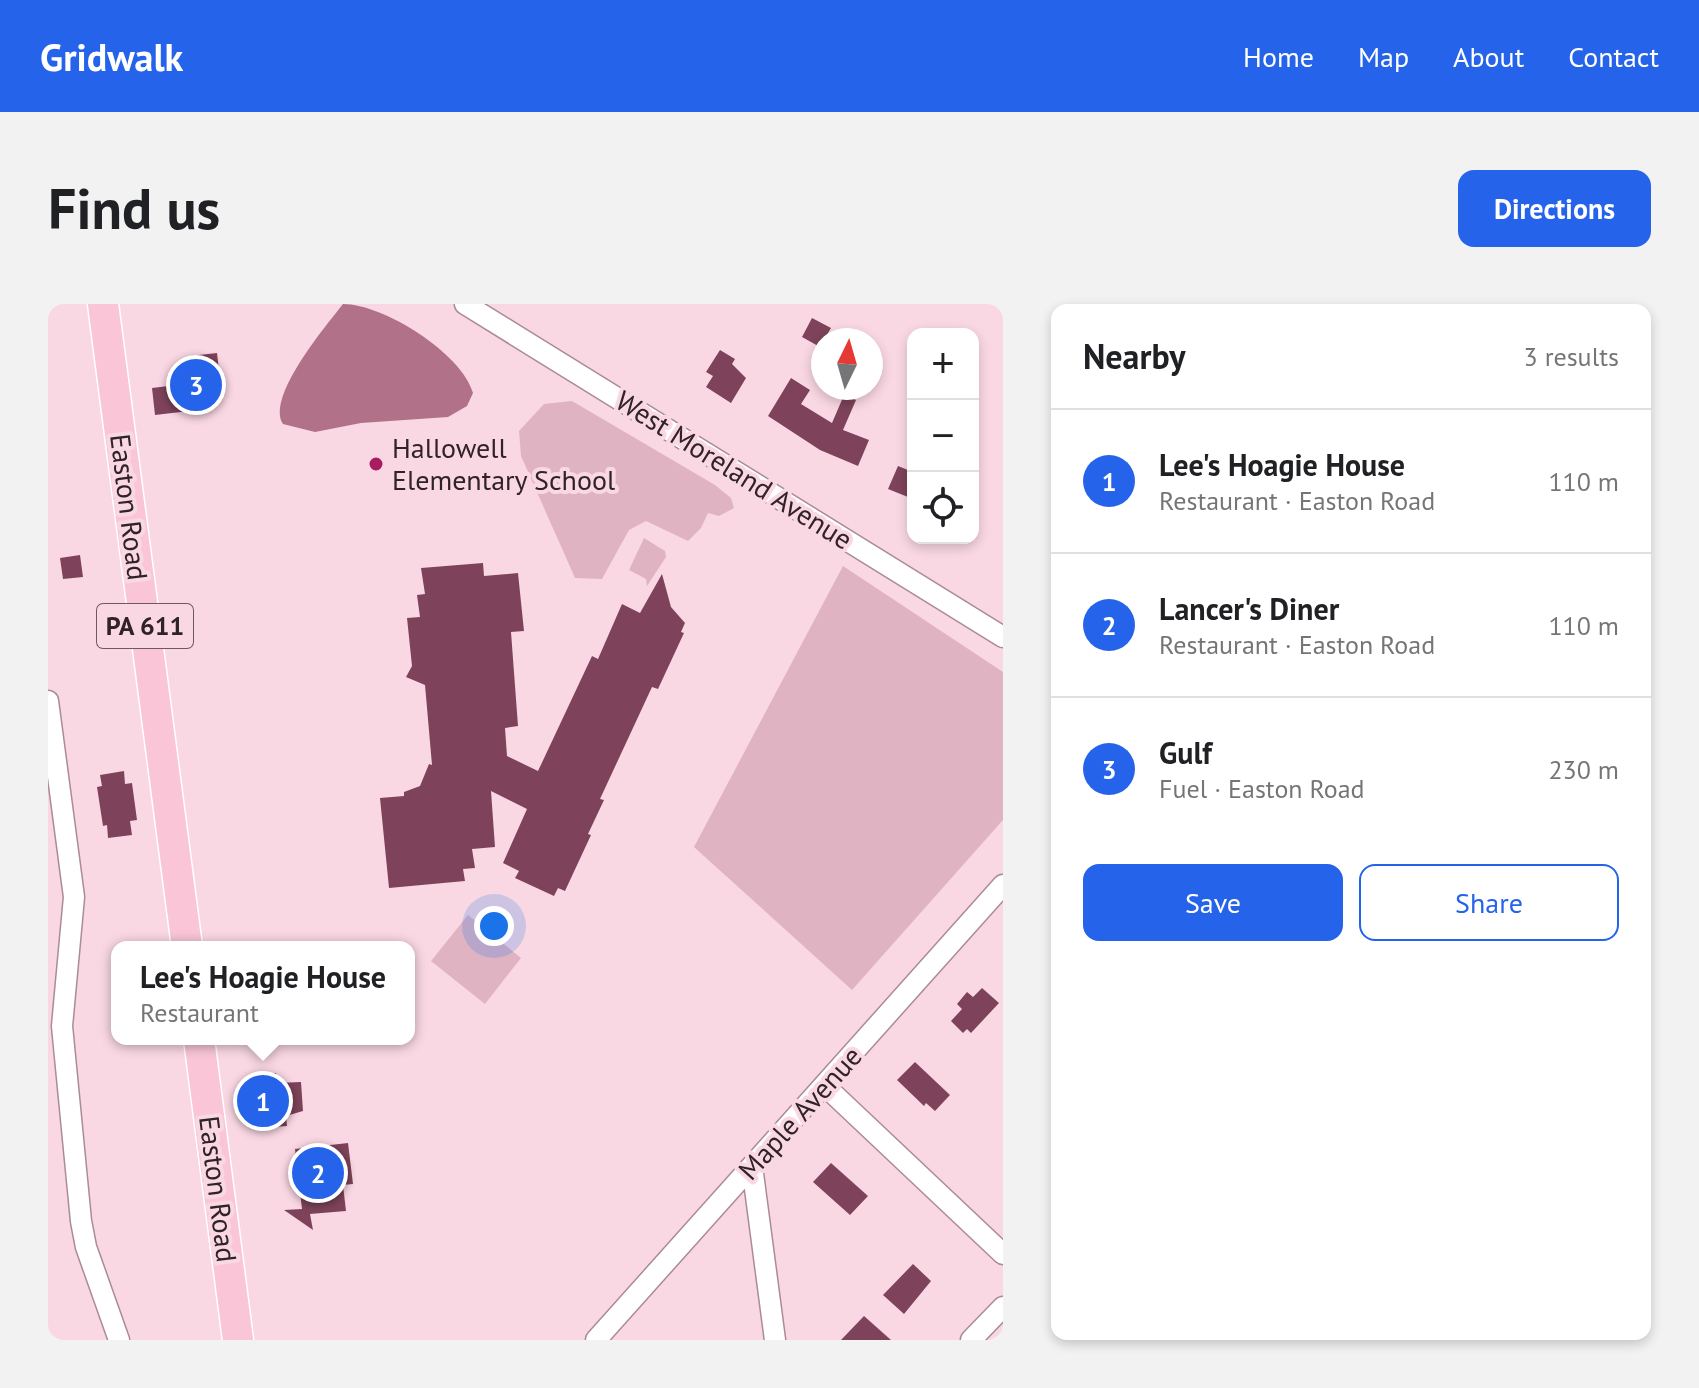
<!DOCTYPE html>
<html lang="en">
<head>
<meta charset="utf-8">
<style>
  body { margin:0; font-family:"PT Sans",sans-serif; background:#f2f2f2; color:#202124 }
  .controls { position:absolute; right:24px; top:24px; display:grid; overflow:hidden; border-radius:16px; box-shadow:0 4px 12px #0003 }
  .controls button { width:72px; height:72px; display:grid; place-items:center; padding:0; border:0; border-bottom:2px solid #e0e0e0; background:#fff; color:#202124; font:40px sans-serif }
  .compass { position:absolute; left:763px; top:24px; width:72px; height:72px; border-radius:50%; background:#fff; box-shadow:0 4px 12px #0003; rotate:5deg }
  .you { position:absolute; left:446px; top:622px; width:28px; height:28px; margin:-20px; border:6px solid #fff; border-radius:50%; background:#1a73e8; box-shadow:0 0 0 12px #1a73e833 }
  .badge { display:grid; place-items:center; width:52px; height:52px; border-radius:50%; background:#2563eb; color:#fff; font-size:26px; font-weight:700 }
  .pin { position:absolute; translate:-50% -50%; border:4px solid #fff; box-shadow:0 2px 8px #0006 }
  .popup { position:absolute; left:63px; top:637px; width:304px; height:104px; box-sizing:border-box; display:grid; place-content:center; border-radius:16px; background:#fff; filter:drop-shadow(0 2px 6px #0005); font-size:26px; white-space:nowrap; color:#757577 }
  .popup b { font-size:30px; color:#202124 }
  .popup::after { content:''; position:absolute; left:50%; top:100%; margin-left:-16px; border:16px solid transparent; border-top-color:#fff }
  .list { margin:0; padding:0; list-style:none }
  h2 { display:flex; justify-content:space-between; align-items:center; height:104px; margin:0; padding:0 32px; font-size:34px }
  h2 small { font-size:26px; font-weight:400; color:#757577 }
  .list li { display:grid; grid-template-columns:52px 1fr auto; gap:24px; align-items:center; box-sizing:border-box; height:144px; padding:0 32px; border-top:2px solid #e0e0e0 }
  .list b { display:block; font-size:30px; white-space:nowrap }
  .list p { margin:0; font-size:26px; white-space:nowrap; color:#757577 }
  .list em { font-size:26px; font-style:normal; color:#757577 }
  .actions { display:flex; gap:16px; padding:24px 32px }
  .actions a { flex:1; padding:18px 0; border:2px solid #2563eb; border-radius:16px; text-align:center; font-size:28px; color:#2563eb }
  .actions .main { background:#2563eb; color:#fff }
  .icon { flex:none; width:44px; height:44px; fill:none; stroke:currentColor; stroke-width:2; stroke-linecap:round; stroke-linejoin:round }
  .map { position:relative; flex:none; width:955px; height:1036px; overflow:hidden; border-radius:16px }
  header { display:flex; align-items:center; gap:48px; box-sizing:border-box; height:112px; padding:0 40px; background:#2563eb; color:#fff }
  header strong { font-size:38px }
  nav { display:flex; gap:44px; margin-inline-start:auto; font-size:28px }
  .intro { display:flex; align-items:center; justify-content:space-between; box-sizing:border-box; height:192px; padding:0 48px }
  h1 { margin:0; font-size:56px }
  .button { padding:20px 36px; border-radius:16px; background:#2563eb; color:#fff; font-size:28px; font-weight:700 }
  main { display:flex; gap:48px; padding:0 48px }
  aside { flex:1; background:#fff; border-radius:16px; box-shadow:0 4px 12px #0003 }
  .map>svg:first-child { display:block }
  .green { fill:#dfb3c2 }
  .water { fill:#b17188 }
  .building { fill:#7e435a }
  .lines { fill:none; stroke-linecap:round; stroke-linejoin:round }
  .minor-casing { stroke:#aa8b96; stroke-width:23 }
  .highway-casing { stroke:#fff; stroke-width:33 }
  .minor { stroke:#fff; stroke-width:20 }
  .highway { stroke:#f9c5d7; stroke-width:30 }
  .poi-dot { fill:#a71d63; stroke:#fad8e3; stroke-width:3 }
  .labels { text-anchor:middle; stroke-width:8; stroke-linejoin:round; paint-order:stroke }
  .shield { fill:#fad8e3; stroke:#6d5960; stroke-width:2 }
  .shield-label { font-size:26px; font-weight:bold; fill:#302328 }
  .poi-label { font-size:28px; fill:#302328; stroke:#fad8e3; text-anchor:start }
  .street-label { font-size:28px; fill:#302328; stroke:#fad8e3 }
</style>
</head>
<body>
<header>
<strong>Gridwalk</strong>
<nav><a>Home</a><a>Map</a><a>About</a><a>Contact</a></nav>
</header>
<div class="intro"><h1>Find us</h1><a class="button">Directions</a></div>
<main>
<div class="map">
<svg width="955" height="1036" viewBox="0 0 955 1036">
  <rect width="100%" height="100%" fill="#fad8e3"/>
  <path class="green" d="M 524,97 L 667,181 L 683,194 L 686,204 L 671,212 L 660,209 L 653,224 L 640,237 L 598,217 L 581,226 L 554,275 L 527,274 L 473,152 L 471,127 L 496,100 Z
    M 596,234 L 617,247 L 618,253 L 599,282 L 598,275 L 581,266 Z
    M 795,262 L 955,368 L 955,516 L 804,686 L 646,543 Z
    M 420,611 L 473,654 L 437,700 L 383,657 Z"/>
  <path class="water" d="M 295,0 C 335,0 414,49 425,89 L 419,102 L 400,113 L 313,119 L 267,128 L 235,120 C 218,93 277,23 295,0 Z"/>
  <path class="building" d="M 764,14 L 783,24 L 772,43 L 754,33 Z
    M 672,46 L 687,55 L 684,60 L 698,74 L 683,99 L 658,83 L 665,72 L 658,68 Z
    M 169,49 L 174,91 L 148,94 L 150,106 L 107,111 L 104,84 L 145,79 L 142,52 Z
    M 743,74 L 762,86 L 753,100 L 784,119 L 796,91 L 808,96 L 795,126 L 821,136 L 810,162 L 772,146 L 720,112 Z
    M 850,162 L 865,168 L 865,195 L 840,185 Z
    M 32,251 L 35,273 L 15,275 L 12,254 Z
    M 435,259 L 436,272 L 470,269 L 476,327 L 463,328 L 470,422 L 457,424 L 459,452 L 490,467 L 544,352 L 550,355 L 574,300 L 592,309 L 614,270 L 623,303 L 637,319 L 633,328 L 636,329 L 610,385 L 604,383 L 552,495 L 556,496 L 540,530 L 543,531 L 517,587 L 510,584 L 506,592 L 467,574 L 471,567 L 455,559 L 479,505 L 443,487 L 447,543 L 424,545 L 427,564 L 415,565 L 417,577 L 341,584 L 332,494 L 356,492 L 356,488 L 372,482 L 381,460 L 384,461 L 377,381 L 358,373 L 364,362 L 359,314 L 372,313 L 369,291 L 377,290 L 373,264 Z
    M 76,467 L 77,480 L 84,479 L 89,516 L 82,517 L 84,531 L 60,534 L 59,521 L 55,522 L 49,483 L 54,482 L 52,471 Z
    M 934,684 L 951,699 L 923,729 L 919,725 L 915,729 L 903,717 L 914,705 L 909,700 L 919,688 L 925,693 Z
    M 867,758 L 902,791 L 887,807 L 878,799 L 876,802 L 849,776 Z
    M 228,769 L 229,779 L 253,778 L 255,807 L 238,812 L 239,822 L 211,824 L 205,771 Z
    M 300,839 L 305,880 L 295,881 L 298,907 L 262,910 L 265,926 L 236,906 L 254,905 L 247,845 Z
    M 783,859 L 820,892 L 802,911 L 765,878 Z
    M 865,960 L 883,977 L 856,1010 L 835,991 Z
    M 816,1012 L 843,1036 L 793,1036 Z"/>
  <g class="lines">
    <g class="minor-casing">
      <path id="minor" d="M 417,0 L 955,333
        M 0,397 L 26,593 L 14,722 L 33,917 L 38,943 L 71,1036
        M 776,781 L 955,950
        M 704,862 L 727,1036
        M 548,1036 L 955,581
        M 923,1036 L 955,1003"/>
    </g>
    <g class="highway-casing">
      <path id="highway" d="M 55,0 L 139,643
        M 151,735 L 190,1036"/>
    </g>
    <use href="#minor" class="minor"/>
    <use href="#highway" class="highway"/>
  </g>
  <circle class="poi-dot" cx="328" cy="160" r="8"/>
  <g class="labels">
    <rect class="shield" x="49" y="300" width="96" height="44" rx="6"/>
    <g class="shield-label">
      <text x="97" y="331">PA 611</text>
    </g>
    <g class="poi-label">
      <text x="344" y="154">Hallowell<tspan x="344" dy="32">Elementary School</tspan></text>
    </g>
    <g class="street-label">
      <text transform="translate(686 166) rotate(32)" y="10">West Moreland Avenue</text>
      <text transform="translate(81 203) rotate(83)" y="10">Easton Road</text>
      <text transform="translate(752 809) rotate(-48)" y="10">Maple Avenue</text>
      <text transform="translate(170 885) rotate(83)" y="10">Easton Road</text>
    </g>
  </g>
</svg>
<div class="controls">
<button>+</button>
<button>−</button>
<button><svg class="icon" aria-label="locate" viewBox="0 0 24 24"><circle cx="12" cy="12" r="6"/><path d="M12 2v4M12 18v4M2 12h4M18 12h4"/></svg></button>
</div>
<svg class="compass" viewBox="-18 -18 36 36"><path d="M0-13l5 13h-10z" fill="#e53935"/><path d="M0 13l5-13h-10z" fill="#757577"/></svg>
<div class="you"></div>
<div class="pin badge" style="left:215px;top:797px">1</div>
<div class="popup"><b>Lee's Hoagie House</b>Restaurant</div>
<div class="pin badge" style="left:270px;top:869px">2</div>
<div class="pin badge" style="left:148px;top:81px">3</div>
</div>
<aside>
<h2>Nearby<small>3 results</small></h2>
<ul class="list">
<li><span class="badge">1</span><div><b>Lee's Hoagie House</b><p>Restaurant · Easton Road</p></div><em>110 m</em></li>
<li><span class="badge">2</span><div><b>Lancer's Diner</b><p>Restaurant · Easton Road</p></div><em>110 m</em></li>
<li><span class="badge">3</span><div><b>Gulf</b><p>Fuel · Easton Road</p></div><em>230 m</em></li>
</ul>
<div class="actions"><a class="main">Save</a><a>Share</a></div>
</aside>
</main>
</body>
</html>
